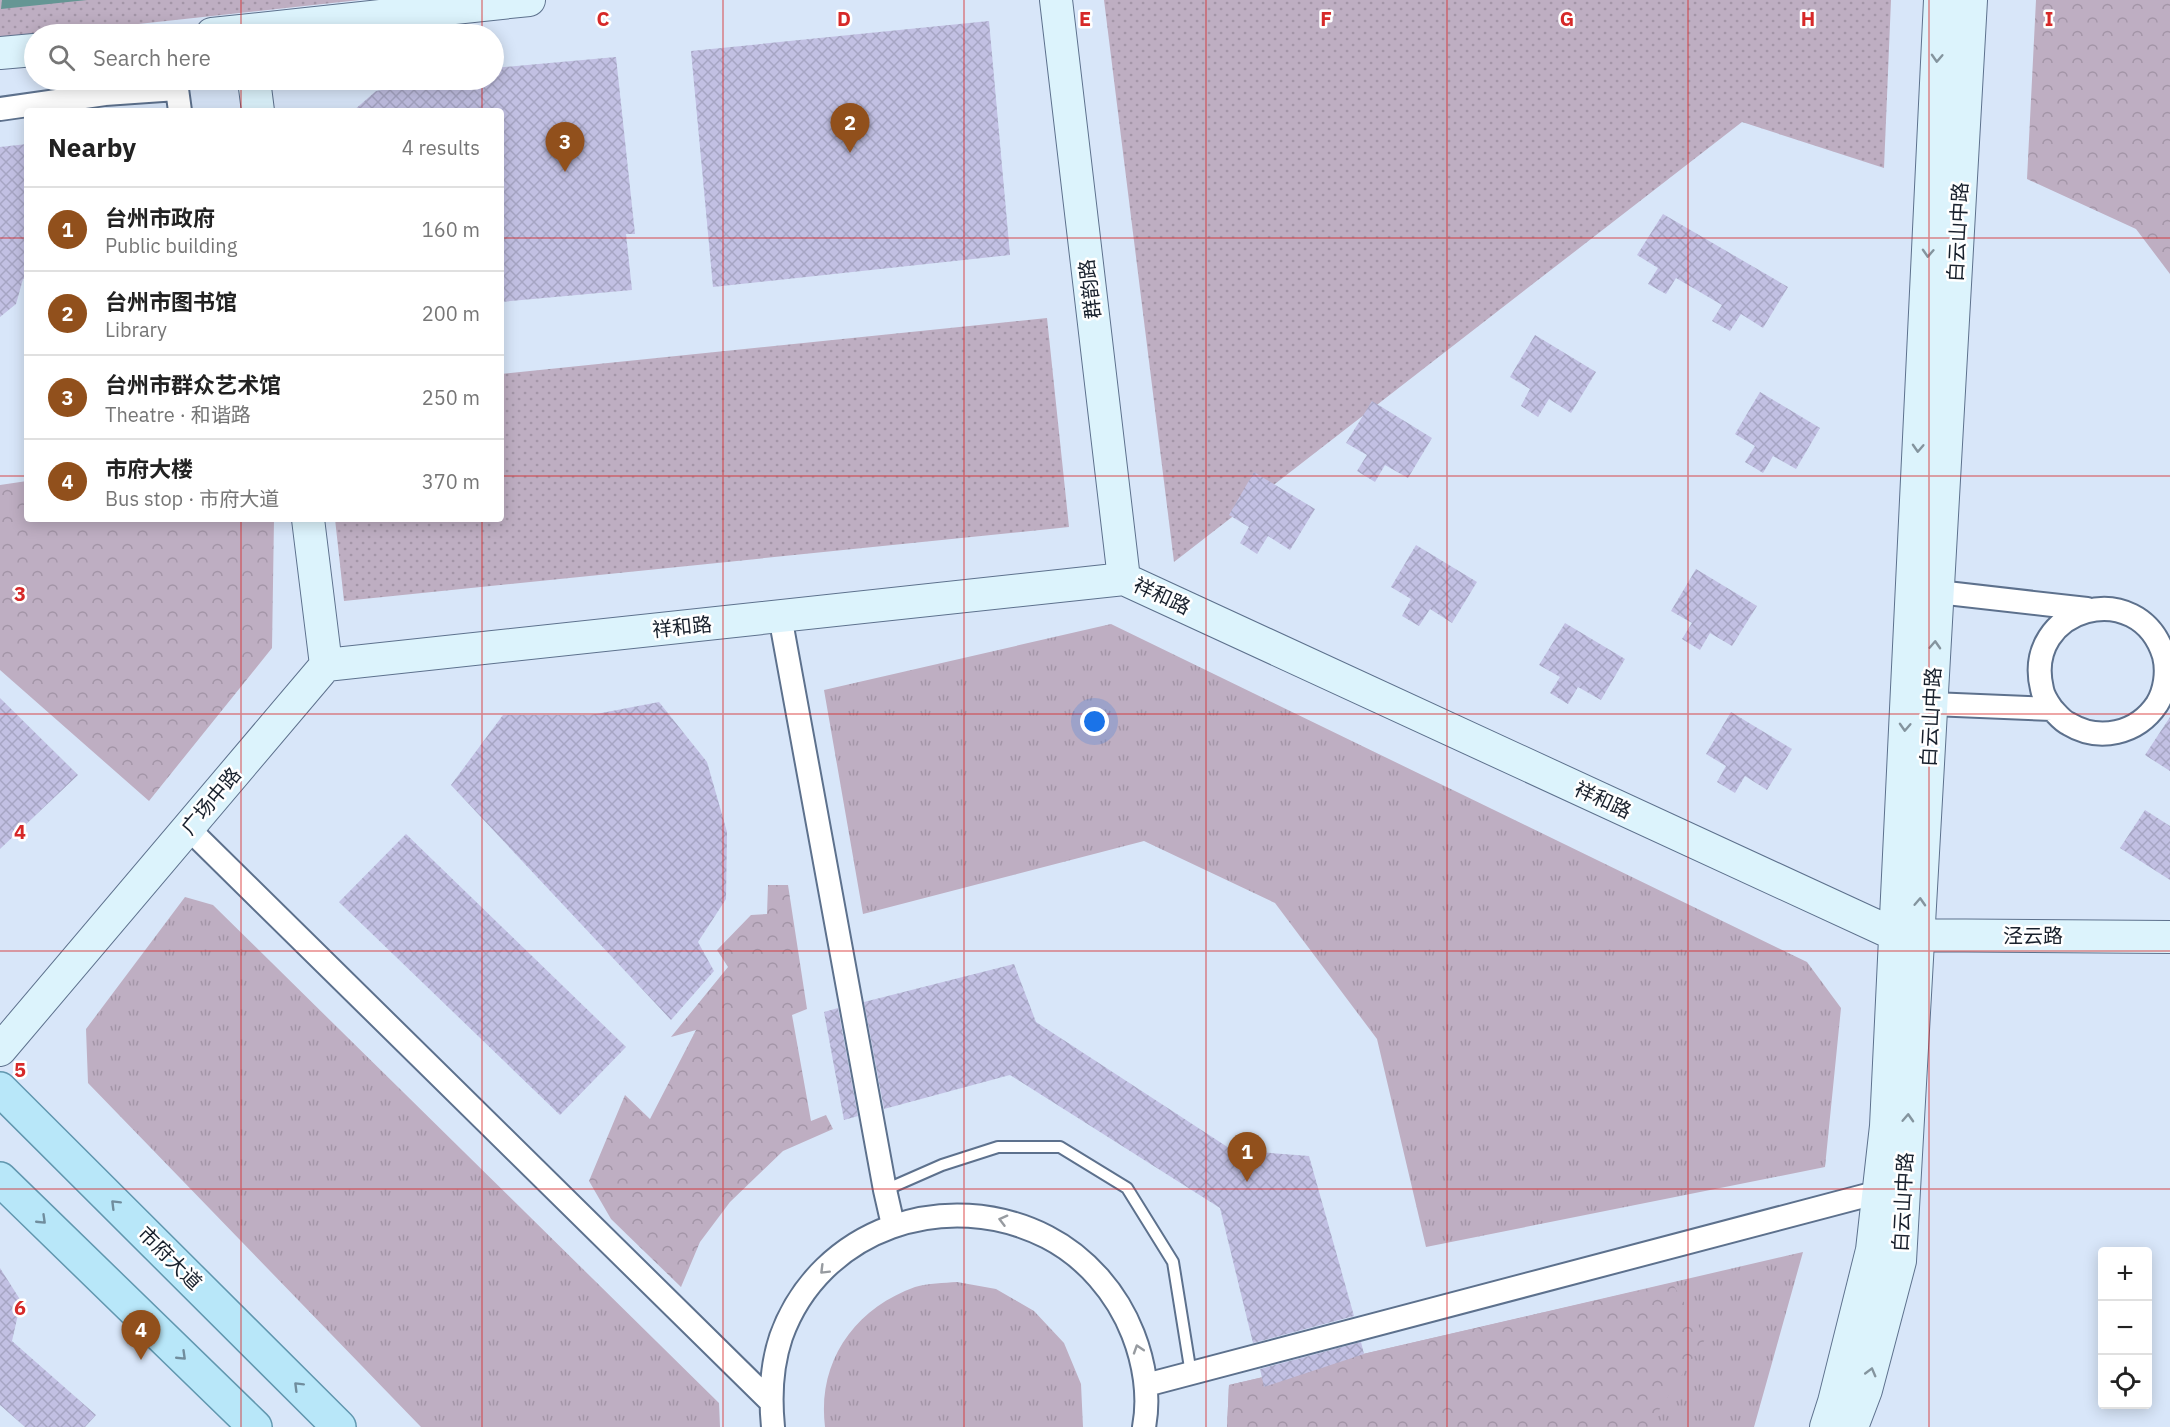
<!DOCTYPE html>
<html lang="en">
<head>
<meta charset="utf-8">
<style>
  body { margin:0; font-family:"IBM Plex Sans","Noto Sans SC",sans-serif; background:#f6f6f6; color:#222 }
  .controls { position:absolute; right:18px; bottom:18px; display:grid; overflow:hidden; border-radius:6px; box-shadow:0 3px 15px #0003 }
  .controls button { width:54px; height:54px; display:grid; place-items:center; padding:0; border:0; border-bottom:2px solid #e0e0e0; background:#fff; color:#222; font:30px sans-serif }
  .you { position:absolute; left:1095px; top:722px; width:21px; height:21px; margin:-15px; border:4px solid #fff; border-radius:50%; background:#1a73e8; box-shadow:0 0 0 9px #1a73e833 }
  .badge { display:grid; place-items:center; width:39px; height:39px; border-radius:50%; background:#91501c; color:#fff; font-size:20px; font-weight:700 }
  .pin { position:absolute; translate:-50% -50px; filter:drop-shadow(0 2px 3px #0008) }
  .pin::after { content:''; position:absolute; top:32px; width:21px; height:18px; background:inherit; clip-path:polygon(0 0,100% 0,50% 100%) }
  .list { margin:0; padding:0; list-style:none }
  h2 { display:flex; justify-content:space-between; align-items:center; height:78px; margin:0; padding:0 24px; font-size:26px }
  h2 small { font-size:20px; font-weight:400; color:#767676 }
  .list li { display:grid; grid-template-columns:39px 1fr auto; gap:18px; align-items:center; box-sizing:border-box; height:84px; padding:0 24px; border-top:2px solid #e0e0e0 }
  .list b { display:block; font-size:22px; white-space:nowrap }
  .list p { margin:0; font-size:20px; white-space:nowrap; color:#767676 }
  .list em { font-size:20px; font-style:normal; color:#767676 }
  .icon { flex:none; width:33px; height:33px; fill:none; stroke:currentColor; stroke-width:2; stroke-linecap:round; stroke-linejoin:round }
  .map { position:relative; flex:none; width:2170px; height:1427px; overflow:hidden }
  .search { position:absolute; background:#fff; box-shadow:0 3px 15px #0003; left:24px; top:24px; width:480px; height:66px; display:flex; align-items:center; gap:15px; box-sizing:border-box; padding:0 21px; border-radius:33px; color:#767676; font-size:22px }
  .panel { position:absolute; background:#fff; box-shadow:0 3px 15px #0003; left:24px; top:108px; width:480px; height:414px; border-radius:6px }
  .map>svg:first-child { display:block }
  .grass { fill:url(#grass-tufts) }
  .forest { fill:url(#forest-crowns) }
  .park { fill:url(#park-dots) }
  .water { fill:#659694 }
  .building { fill:url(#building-cross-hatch) }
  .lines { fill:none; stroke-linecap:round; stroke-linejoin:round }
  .lane-casing { stroke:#5d718d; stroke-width:14 }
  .street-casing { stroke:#5d718d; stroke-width:26 }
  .secondary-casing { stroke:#5d718d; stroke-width:34 }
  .primary-casing { stroke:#6197af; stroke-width:36 }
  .lane { stroke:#fff; stroke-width:10 }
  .street { stroke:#fff; stroke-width:22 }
  .secondary { stroke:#dcf3fc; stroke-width:32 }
  .primary { stroke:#b8e7f9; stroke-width:33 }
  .oneway { stroke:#84949e }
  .oneway2 { stroke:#708d9d }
  .oneway3 { stroke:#979ba0 }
  .grid { fill:none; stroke:#d62828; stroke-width:1.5; stroke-opacity:0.55 }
  .labels { text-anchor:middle; stroke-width:5; stroke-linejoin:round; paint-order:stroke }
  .street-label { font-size:20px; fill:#18202c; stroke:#fff }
  .grid-label { font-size:20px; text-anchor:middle; font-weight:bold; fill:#d62828; stroke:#fff; stroke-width:5; stroke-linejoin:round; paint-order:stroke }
</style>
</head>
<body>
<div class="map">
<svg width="2170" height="1427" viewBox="0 0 2170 1427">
  <defs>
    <pattern id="grass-tufts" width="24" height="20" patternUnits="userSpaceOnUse" patternTransform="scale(1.5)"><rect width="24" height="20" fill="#beaec2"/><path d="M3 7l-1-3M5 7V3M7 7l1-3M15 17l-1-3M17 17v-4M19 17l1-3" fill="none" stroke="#a395a7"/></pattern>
    <pattern id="forest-crowns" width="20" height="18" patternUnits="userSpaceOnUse" patternTransform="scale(1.5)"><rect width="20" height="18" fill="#beaec2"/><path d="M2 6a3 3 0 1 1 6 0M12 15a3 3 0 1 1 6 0" fill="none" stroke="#a395a7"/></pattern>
    <pattern id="park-dots" width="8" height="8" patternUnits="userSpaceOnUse" patternTransform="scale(1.5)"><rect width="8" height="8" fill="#beaec2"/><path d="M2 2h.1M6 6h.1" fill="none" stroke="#a395a7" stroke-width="1.8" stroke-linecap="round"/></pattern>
    <pattern id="building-cross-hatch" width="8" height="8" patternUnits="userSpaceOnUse" patternTransform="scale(1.5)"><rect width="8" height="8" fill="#c2c0e3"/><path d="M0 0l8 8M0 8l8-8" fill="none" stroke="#a6a5c3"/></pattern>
  </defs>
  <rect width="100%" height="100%" fill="#d8e6f9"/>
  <path class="grass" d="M 1111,624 L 1807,962 L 1841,1008 L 1825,1167 L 1426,1247 L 1377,1039 L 1275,903 L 1144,841 L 863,914 L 824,690 Z
    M 185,897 L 213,905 L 719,1403 L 720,1427 L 421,1427 L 88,1083 L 86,1029 Z
    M 1803,1252 L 1754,1427 L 1227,1427 L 1229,1385 Z
    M 957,1282 L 996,1289 L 1034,1311 L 1064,1343 L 1081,1384 L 1083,1427 L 825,1427 C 817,1362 854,1309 915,1287 C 928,1283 944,1283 957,1282 Z"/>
  <path class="forest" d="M 2036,0 L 2170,0 L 2170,274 L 2136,229 L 2027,179 Z
    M 27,481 L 27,519 L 274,519 L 272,648 L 149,801 L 0,670 L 0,485 Z
    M 768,885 L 788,885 L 807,1009 L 792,1015 L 811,1121 L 826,1115 L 833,1129 L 783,1151 L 730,1202 L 700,1242 L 681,1287 L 611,1219 L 589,1181 L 625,1095 L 650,1119 L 696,1030 L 671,1037 L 728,967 L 717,950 L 751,915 L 767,914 Z
    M 1672,1283 L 1706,1338 L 1648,1427 L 1227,1427 L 1229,1385 Z"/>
  <path class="park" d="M 0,0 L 360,0 L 0,39 Z
    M 1104,0 L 1891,0 L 1884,168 L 1742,122 L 1174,562 Z
    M 1047,318 L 1069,527 L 344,601 L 335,519 L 501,519 L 501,374 Z"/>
  <path class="water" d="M 2,0 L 87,0 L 1,9 Z"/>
  <path class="building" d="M 989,21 L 1010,255 L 713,287 L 691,51 Z
    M 616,57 L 635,234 L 626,234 L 632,290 L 501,302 L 501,111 L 353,111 L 376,91 L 393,88 L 392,80 L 494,80 L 494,68 Z
    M 27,144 L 27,279 L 23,279 L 16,304 L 0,317 L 0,147 Z
    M 1663,214 L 1788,287 L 1763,328 L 1741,314 L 1730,331 L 1712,321 L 1722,305 L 1676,278 L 1666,294 L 1648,284 L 1658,268 L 1637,255 Z
    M 1535,335 L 1596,372 L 1571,413 L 1549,399 L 1538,417 L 1521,406 L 1530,389 L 1510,377 Z
    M 1760,392 L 1820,428 L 1796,469 L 1773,456 L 1763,473 L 1745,462 L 1755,446 L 1735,434 Z
    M 1372,401 L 1432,438 L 1408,478 L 1385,465 L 1375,482 L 1357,471 L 1367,455 L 1346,443 Z
    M 1254,472 L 1315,509 L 1290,550 L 1268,536 L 1257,554 L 1240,543 L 1249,527 L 1229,515 Z
    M 1416,545 L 1477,582 L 1452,623 L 1430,609 L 1419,626 L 1402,616 L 1411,599 L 1391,587 Z
    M 1696,569 L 1757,606 L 1732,646 L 1710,633 L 1700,650 L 1682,639 L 1692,623 L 1671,611 Z
    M 1565,623 L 1625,659 L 1601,700 L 1578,687 L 1568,704 L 1550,693 L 1560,677 L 1539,665 Z
    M 0,698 L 78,775 L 0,849 Z
    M 659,702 L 707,762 L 727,832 L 726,899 L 698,942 L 714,971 L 671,1020 L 451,785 L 503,715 L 591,715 Z
    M 1731,712 L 1792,749 L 1767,790 L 1745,776 L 1735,793 L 1717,782 L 1726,766 L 1706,754 Z
    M 2170,717 L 2170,771 L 2145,755 Z
    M 2145,810 L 2170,826 L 2170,880 L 2120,848 Z
    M 406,834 L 626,1047 L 560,1115 L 339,902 Z
    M 1014,964 L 1036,1022 L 1232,1150 L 1309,1156 L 1354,1316 L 1253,1343 L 1220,1208 L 1010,1075 L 884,1109 L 864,1002 Z
    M 838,1008 L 858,1116 L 844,1120 L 824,1012 Z
    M 0,1268 L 21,1301 L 12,1341 L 96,1415 L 85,1427 L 25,1427 L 0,1405 Z
    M 1361,1342 L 1364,1354 L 1264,1387 L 1260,1369 Z"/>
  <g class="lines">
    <g class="lane-casing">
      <path id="lane" d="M 885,1190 L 942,1165 L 998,1147 L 1060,1147 L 1127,1188 L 1173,1262 L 1191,1374"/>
    </g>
    <g class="street-casing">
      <path id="street" d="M 104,80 L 105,94 L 177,89 L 180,111
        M 0,109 L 105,94
        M 1938,592 L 2087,609
        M 780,616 L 885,1190 L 893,1225
        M 1932,704 L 2052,709 C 2057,714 2062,721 2069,724 C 2099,742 2137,734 2157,704 C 2165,691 2168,672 2164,656 C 2139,575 2022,607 2042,689 C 2043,696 2048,703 2052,709
        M 188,828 L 770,1401
        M 1146,1385 L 1879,1192
        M 773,1427 C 770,1397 771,1367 781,1337 C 820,1228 947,1186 1047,1237 C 1086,1257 1117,1293 1133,1334 C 1144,1362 1150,1396 1144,1427"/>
    </g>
    <g class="secondary-casing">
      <path id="secondary" d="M 1056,0 L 1124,579
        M 212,34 L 529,0
        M 0,53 L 34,50
        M 254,80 L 258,111
        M 326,665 L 1124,579 L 1896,935 L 2170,937
        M 0,1050 L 326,665 L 308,519
        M 1826,1427 L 1834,1402 L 1872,1250 L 1886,1126 L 1940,0
        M 1852,1427 L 1866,1390 L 1900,1261 L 1971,0"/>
    </g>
    <g class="primary-casing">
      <path id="primary" d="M 0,1089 L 339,1427
        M 0,1179 L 255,1427"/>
    </g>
    <use href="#lane" class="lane"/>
    <use href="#street" class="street"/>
    <use href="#secondary" class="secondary"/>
    <use href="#primary" class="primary"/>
  </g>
  <defs><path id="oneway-chevron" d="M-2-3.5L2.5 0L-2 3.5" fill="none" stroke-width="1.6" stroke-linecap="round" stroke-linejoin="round" transform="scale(1.5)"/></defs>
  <g class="oneway">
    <use href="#oneway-chevron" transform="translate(1937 58) rotate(93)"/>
    <use href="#oneway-chevron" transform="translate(1928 253) rotate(93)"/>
    <use href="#oneway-chevron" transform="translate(1918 448) rotate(93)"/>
    <use href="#oneway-chevron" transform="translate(1935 645) rotate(-87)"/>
    <use href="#oneway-chevron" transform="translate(1905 727) rotate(93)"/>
    <use href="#oneway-chevron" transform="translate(1920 902) rotate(-87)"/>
    <use href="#oneway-chevron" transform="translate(1908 1118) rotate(-87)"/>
    <use href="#oneway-chevron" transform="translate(1871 1372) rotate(-75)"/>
  </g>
  <g class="oneway2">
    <use href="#oneway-chevron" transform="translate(115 1204) rotate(-135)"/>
    <use href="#oneway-chevron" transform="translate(42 1220) rotate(44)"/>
    <use href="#oneway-chevron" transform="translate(182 1356) rotate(44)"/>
    <use href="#oneway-chevron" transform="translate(298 1386) rotate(-135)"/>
  </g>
  <g class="oneway3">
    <use href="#oneway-chevron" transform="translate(1003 1220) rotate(-165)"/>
    <use href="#oneway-chevron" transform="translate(824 1270) rotate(135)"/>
    <use href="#oneway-chevron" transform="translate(1138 1349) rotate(-108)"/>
  </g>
  <path class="grid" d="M 241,0 L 241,34M 482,0 L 482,34M 723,0 L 723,1427M 964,0 L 964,1427M 1206,0 L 1206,1427M 1447,0 L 1447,1427M 1688,0 L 1688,1427M 1929,0 L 1929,1427M 241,80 L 241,111M 482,80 L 482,111M 0,238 L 27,238M 501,238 L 2170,238M 0,476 L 27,476M 501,476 L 2170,476M 241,519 L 241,1427M 482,519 L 482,1427M 0,714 L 2170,714M 0,951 L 2170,951M 0,1189 L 2170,1189"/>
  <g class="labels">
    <g class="street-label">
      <text transform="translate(1958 232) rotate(-87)" y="7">白云山中路</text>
      <text transform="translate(1090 289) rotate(-97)" y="7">群韵路</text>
      <text transform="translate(1162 596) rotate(25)" y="7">祥和路</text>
      <text transform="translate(682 627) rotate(-6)" y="7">祥和路</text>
      <text transform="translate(1931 717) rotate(-87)" y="7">白云山中路</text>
      <text transform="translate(1603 800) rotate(25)" y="7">祥和路</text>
      <text transform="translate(211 801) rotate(-50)" y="7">广场中路</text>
      <text x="2033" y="943">泾云路</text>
      <text transform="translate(1903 1202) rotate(-87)" y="7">白云山中路</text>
      <text transform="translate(170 1258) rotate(45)" y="7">市府大道</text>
    </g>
  </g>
  <g class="grid-label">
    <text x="603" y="26">C</text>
    <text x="844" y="26">D</text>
    <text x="1085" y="26">E</text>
    <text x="1326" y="26">F</text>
    <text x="1567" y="26">G</text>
    <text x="1808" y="26">H</text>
    <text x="2049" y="26">I</text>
    <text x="20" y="601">3</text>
    <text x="20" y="839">4</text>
    <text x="20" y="1077">5</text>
    <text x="20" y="1315">6</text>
  </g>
</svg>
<div class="controls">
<button>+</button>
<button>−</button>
<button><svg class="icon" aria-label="locate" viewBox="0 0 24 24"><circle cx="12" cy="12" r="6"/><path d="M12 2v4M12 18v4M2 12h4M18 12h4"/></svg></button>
</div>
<div class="you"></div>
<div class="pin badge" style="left:1247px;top:1182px">1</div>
<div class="pin badge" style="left:850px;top:153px">2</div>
<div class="pin badge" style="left:565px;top:172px">3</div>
<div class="pin badge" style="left:141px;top:1360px">4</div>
<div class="search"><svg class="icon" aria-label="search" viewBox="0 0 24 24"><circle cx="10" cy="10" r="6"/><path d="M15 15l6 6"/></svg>Search here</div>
<section class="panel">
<h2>Nearby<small>4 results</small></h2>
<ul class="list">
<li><span class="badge">1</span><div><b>台州市政府</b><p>Public building</p></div><em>160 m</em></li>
<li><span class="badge">2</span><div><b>台州市图书馆</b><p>Library</p></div><em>200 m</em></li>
<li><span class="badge">3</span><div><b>台州市群众艺术馆</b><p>Theatre · 和谐路</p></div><em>250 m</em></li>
<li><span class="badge">4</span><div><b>市府大楼</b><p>Bus stop · 市府大道</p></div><em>370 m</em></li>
</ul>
</section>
</div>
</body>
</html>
